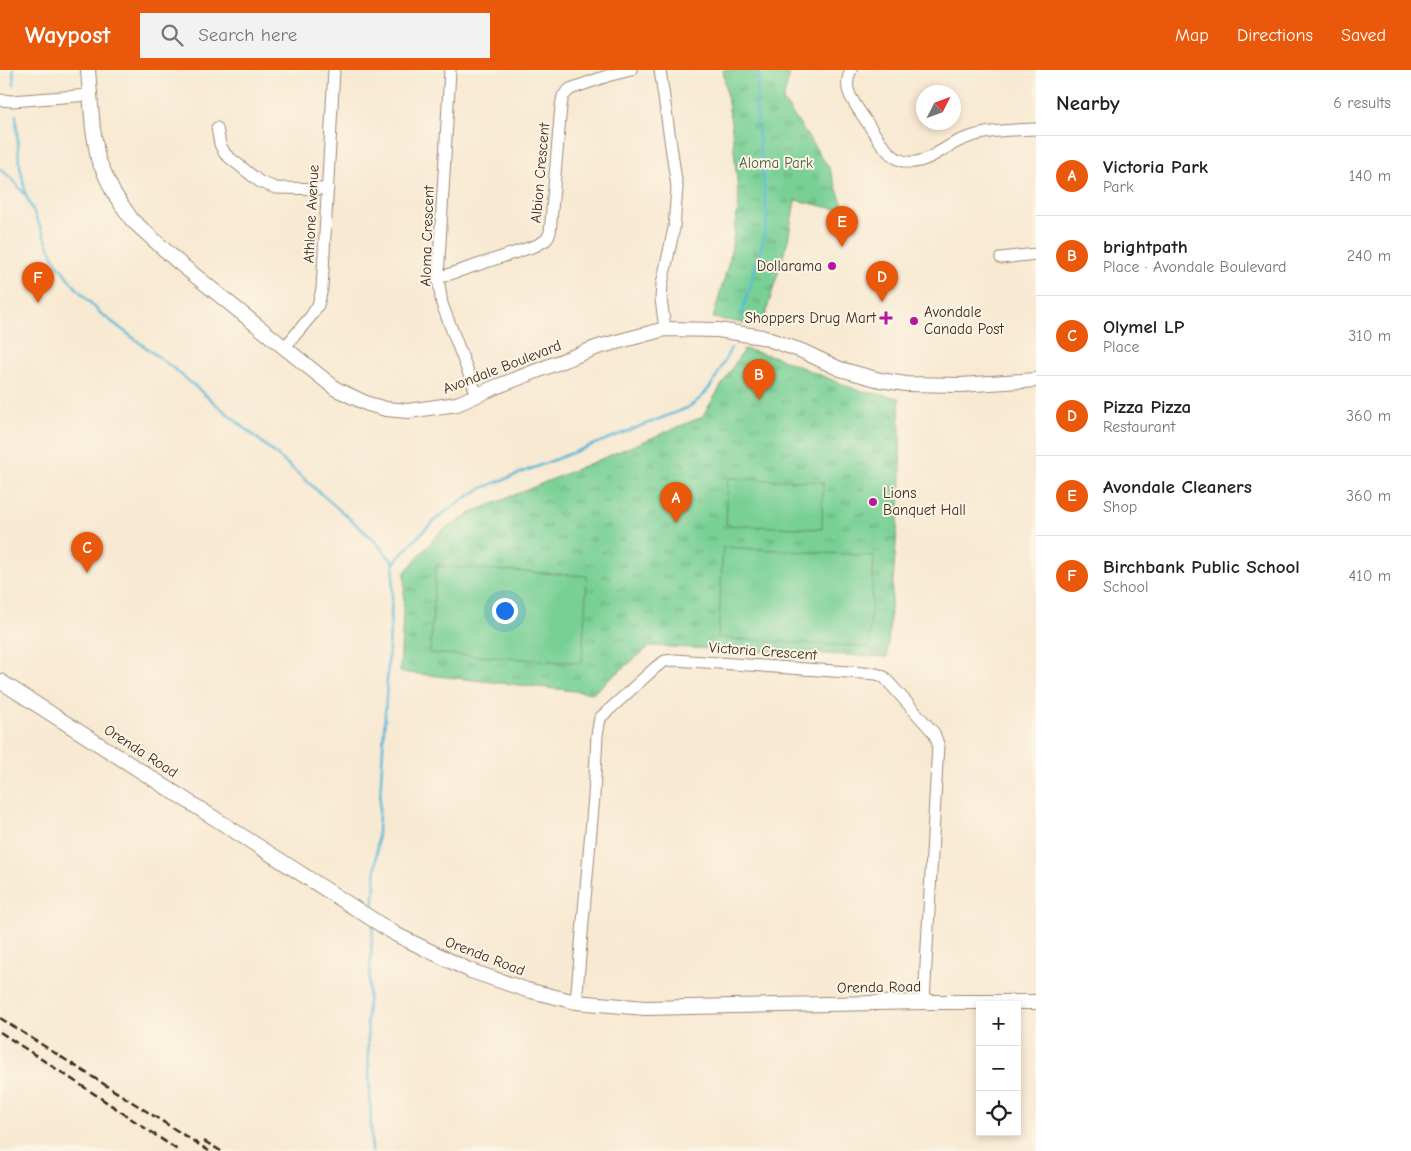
<!DOCTYPE html>
<html lang="en">
<head>
<meta charset="utf-8">
<style>
  body { margin:0; font-family:"Comic Neue",sans-serif; background:#f2f2f2; color:#222 }
  .controls { position:absolute; right:15px; bottom:15px; display:grid; overflow:hidden; border-radius:0px; box-shadow:0 2px 8px #0003 }
  .controls button { width:45px; height:45px; display:grid; place-items:center; padding:0; border:0; border-bottom:1px solid #e0e0e0; background:#fff; color:#222; font:25px sans-serif }
  .compass { position:absolute; left:916px; top:15px; width:45px; height:45px; border-radius:50%; background:#fff; box-shadow:0 2px 8px #0003; rotate:48deg }
  .you { position:absolute; left:504px; top:540px; width:18px; height:18px; margin:-12px; border:4px solid #fff; border-radius:50%; background:#1a73e8; box-shadow:0 0 0 8px #1a73e833 }
  .badge { display:grid; place-items:center; width:32px; height:32px; border-radius:50%; background:#ea580c; color:#fff; font-size:16px; font-weight:700 }
  .pin { position:absolute; translate:-50% -41px; filter:drop-shadow(0 1px 2px #0008) }
  .pin::after { content:''; position:absolute; top:26px; width:18px; height:15px; background:inherit; clip-path:polygon(0 0,100% 0,50% 100%) }
  .list { margin:0; padding:0; list-style:none }
  h2 { display:flex; justify-content:space-between; align-items:center; height:65px; margin:0; padding:0 20px; font-size:21px }
  h2 small { font-size:16px; font-weight:400; color:#767676 }
  .list li { display:grid; grid-template-columns:32px 1fr auto; gap:15px; align-items:center; box-sizing:border-box; height:80px; padding:0 20px; border-top:1px solid #e0e0e0 }
  .list b { display:block; font-size:19px; white-space:nowrap }
  .list p { margin:0; font-size:16px; white-space:nowrap; color:#767676 }
  .list em { font-size:16px; font-style:normal; color:#767676 }
  .icon { flex:none; width:28px; height:28px; fill:none; stroke:currentColor; stroke-width:2; stroke-linecap:round; stroke-linejoin:round }
  .map { position:relative; flex:none; width:1036px; height:1081px; overflow:hidden }
  header { display:flex; align-items:center; gap:30px; box-sizing:border-box; height:70px; padding:0 25px; background:#ea580c; color:#fff }
  header strong { font-size:24px }
  nav { display:flex; gap:28px; margin-inline-start:auto; font-size:18px }
  .search { width:350px; height:45px; background:#f2f2f2; display:flex; align-items:center; gap:12px; box-sizing:border-box; padding:0 18px; border-radius:0px; color:#767676; font-size:19px }
  main { display:flex }
  aside { flex:1; background:#fff }
  .map>svg:first-child { display:block }
  .grass { fill:url(#grass-tufts); stroke:#5a7d5a }
  .pitch { fill:#78d095; stroke:#5a7d5a }
  .lines { fill:none; stroke-linecap:round; stroke-linejoin:round }
  .stream { stroke:#5abad8; stroke-width:2.5 }
  .minor-casing { stroke:#9a8a78; stroke-width:13 }
  .tertiary-casing { stroke:#9a8a78; stroke-width:16 }
  .minor { stroke:#fff; stroke-width:11 }
  .tertiary { stroke:#fff; stroke-width:14 }
  .rail { stroke:#3b2a1e; stroke-width:2.5; stroke-dasharray:8 4; stroke-linecap:butt }
  .poi-dot { fill:#b5179e; stroke:#fcf5e5; stroke-width:2 }
  .labels { text-anchor:middle; stroke-width:4; stroke-linejoin:round; paint-order:stroke }
  .park-label { font-size:15px; fill:#4d5c42; stroke:#fcf5e5 }
  .street-label { font-size:15px; fill:#3b2a1e; stroke:#fcf5e5 }
  .poi-label { font-size:15px; fill:#3b2a1e; stroke:#fcf5e5; text-anchor:end }
</style>
</head>
<body>
<header>
<strong>Waypost</strong>
<div class="search"><svg class="icon" aria-label="search" viewBox="0 0 24 24"><circle cx="10" cy="10" r="6"/><path d="M15 15l6 6"/></svg>Search here</div>
<nav><a>Map</a><a>Directions</a><a>Saved</a></nav>
</header>
<main>
<div class="map">
<svg width="1036" height="1081" viewBox="0 0 1036 1081">
  <defs>
    <pattern id="grass-tufts" width="24" height="20" patternUnits="userSpaceOnUse" patternTransform="scale(1.25)"><rect width="24" height="20" fill="#78d095"/><path d="M3 7l-1-3M5 7V3M7 7l1-3M15 17l-1-3M17 17v-4M19 17l1-3" fill="none" stroke="#64a979"/></pattern>
  </defs>
  <rect width="100%" height="100%" fill="#fcf5e5"/>
  <filter id="ink" filterUnits="userSpaceOnUse"><feTurbulence type="fractalNoise" baseFrequency=".02" numOctaves="2"/><feDisplacementMap in="SourceGraphic" scale="10" xChannelSelector="R" yChannelSelector="G"/><feConvolveMatrix kernelMatrix="1 2 1 2 8 2 1 2 1" color-interpolation-filters="sRGB"/></filter>
  <filter id="wash" filterUnits="userSpaceOnUse"><feTurbulence type="fractalNoise" baseFrequency=".0096" numOctaves="4" result="noise"/><feDisplacementMap in="SourceGraphic" scale="20" xChannelSelector="R" yChannelSelector="G"/><feGaussianBlur stdDeviation="1.12" result="paint"/><feColorMatrix in="noise" values="0 0 0 0 0 0 0 0 0 0 0 0 0 0 0 0 0 1.4 0 .05"/><feComposite in="paint" operator="in"/></filter>
  <g filter="url(#wash)">
    <rect width="100%" height="100%" fill="#f8e9d2"/>
    <path class="grass" d="M 723,0 L 791,0 L 783,30 L 829,98 L 845,141 L 795,130 L 788,170 L 762,256 L 713,248 L 730,188 L 739,131 L 732,59 Z
      M 744,279 L 776,287 L 857,320 L 899,328 L 901,410 L 887,587 L 650,576 L 593,623 L 400,602 L 405,502 L 440,462 L 471,443 L 702,347 Z"/>
    <path class="pitch" d="M 728,408 L 823,412 L 822,459 L 726,455 Z
      M 723,477 L 874,486 L 869,577 L 718,568 Z
      M 436,496 L 587,506 L 582,593 L 430,583 Z"/>
    <g class="lines">
      <path class="stream" d="M 13,0 L 14,15
        M 16,45 L 19,91 L 26,125 L 55,190 L 71,212 L 99,242 L 173,298 L 278,386 L 374,470 L 394,493
        M 0,99 L 13,110 L 25,125
        M 740,249 L 762,176 L 767,149 L 756,37 L 758,0
        M 373,845 L 394,493 C 422,460 443,440 482,418 L 687,338 C 711,325 719,301 731,278
        M 372,1081 L 367,949 L 373,855"/>
    </g>
  </g>
  <g filter="url(#ink)">
    <g class="lines">
      <g class="minor-casing">
        <path id="minor" d="M 450,0 L 438,208 L 442,234 L 477,325
          M 660,0 L 677,117 L 674,158 L 662,214 L 661,229 L 665,259
          M 851,0 C 842,18 852,30 862,45 C 880,70 894,106 930,87 C 942,81 952,73 964,69 C 987,60 1011,60 1036,59
          M 0,30 L 12,31 L 89,25
          M 217,58 L 220,74 L 225,84 L 260,112 L 276,118 L 328,119
          M 1001,188 L 1036,184
          M 438,208 L 535,176 L 546,170 L 550,163 L 561,36 L 563,26 L 570,19 L 607,6 L 631,0
          M 285,277 L 311,246 L 318,235 L 322,219 L 334,0
          M 576,932 L 594,726 L 597,665 L 600,648 L 656,597 L 665,591 L 675,590 L 877,604 L 884,607 L 934,663 L 938,674 L 924,932"/>
      </g>
      <g class="tertiary-casing">
        <path id="tertiary" d="M 88,0 L 93,59 L 98,89 L 113,122 L 132,150 L 177,191 L 336,319 L 368,334 L 386,339 L 408,341 L 457,334 L 498,316 L 598,277 L 665,259 L 718,260 L 762,267 L 802,281 L 840,299 L 880,310 L 906,314 L 961,315 L 1036,310
          M 0,611 L 397,865 L 471,901 L 527,920 L 576,932 L 645,938 L 924,932 L 1036,932"/>
      </g>
      <use href="#minor" class="minor"/>
      <use href="#tertiary" class="tertiary"/>
      <path class="rail" d="M 0,948 L 209,1081
        M 0,962 L 99,1027 L 179,1081
        M 204,1071 L 221,1081"/>
    </g>
  </g>
  <g class="poi-dot">
    <circle cx="832" cy="196" r="5"/>
    <path d="M883.5 240.5h5v5h5v5h-5v5h-5v-5h-5v-5h5z"/>
    <circle cx="914" cy="251" r="5"/>
    <circle cx="873" cy="432" r="5"/>
  </g>
  <g class="labels">
    <g class="park-label">
      <text x="776" y="98">Aloma Park</text>
    </g>
    <g class="street-label">
      <text transform="translate(540 103) rotate(-85)" y="5">Albion Crescent</text>
      <text transform="translate(311 144) rotate(-87)" y="5">Athlone Avenue</text>
      <text transform="translate(427 166) rotate(-88)" y="5">Aloma Crescent</text>
      <text transform="translate(502 297) rotate(-21)" y="5">Avondale Boulevard</text>
      <text transform="translate(763 581) rotate(4)" y="5">Victoria Crescent</text>
      <text transform="translate(141 681) rotate(33)" y="5">Orenda Road</text>
      <text transform="translate(485 886) rotate(21)" y="5">Orenda Road</text>
      <text transform="translate(879 917) rotate(-1)" y="5">Orenda Road</text>
    </g>
    <g class="poi-label">
      <text x="822" y="201">Dollarama</text>
      <text x="924" y="247" text-anchor="start">Avondale<tspan x="924" dy="17">Canada Post</tspan></text>
      <text x="876" y="253">Shoppers Drug Mart</text>
      <text x="883" y="428" text-anchor="start">Lions<tspan x="883" dy="17">Banquet Hall</tspan></text>
    </g>
  </g>
</svg>
<div class="controls">
<button>+</button>
<button>−</button>
<button><svg class="icon" aria-label="locate" viewBox="0 0 24 24"><circle cx="12" cy="12" r="6"/><path d="M12 2v4M12 18v4M2 12h4M18 12h4"/></svg></button>
</div>
<svg class="compass" viewBox="-18 -18 36 36"><path d="M0-13l5 13h-10z" fill="#e53935"/><path d="M0 13l5-13h-10z" fill="#767676"/></svg>
<div class="you"></div>
<div class="pin badge" style="left:676px;top:453px">A</div>
<div class="pin badge" style="left:759px;top:330px">B</div>
<div class="pin badge" style="left:87px;top:503px">C</div>
<div class="pin badge" style="left:882px;top:232px">D</div>
<div class="pin badge" style="left:842px;top:177px">E</div>
<div class="pin badge" style="left:38px;top:233px">F</div>
</div>
<aside>
<h2>Nearby<small>6 results</small></h2>
<ul class="list">
<li><span class="badge">A</span><div><b>Victoria Park</b><p>Park</p></div><em>140 m</em></li>
<li><span class="badge">B</span><div><b>brightpath</b><p>Place · Avondale Boulevard</p></div><em>240 m</em></li>
<li><span class="badge">C</span><div><b>Olymel LP</b><p>Place</p></div><em>310 m</em></li>
<li><span class="badge">D</span><div><b>Pizza Pizza</b><p>Restaurant</p></div><em>360 m</em></li>
<li><span class="badge">E</span><div><b>Avondale Cleaners</b><p>Shop</p></div><em>360 m</em></li>
<li><span class="badge">F</span><div><b>Birchbank Public School</b><p>School</p></div><em>410 m</em></li>
</ul>
</aside>
</main>
</body>
</html>
